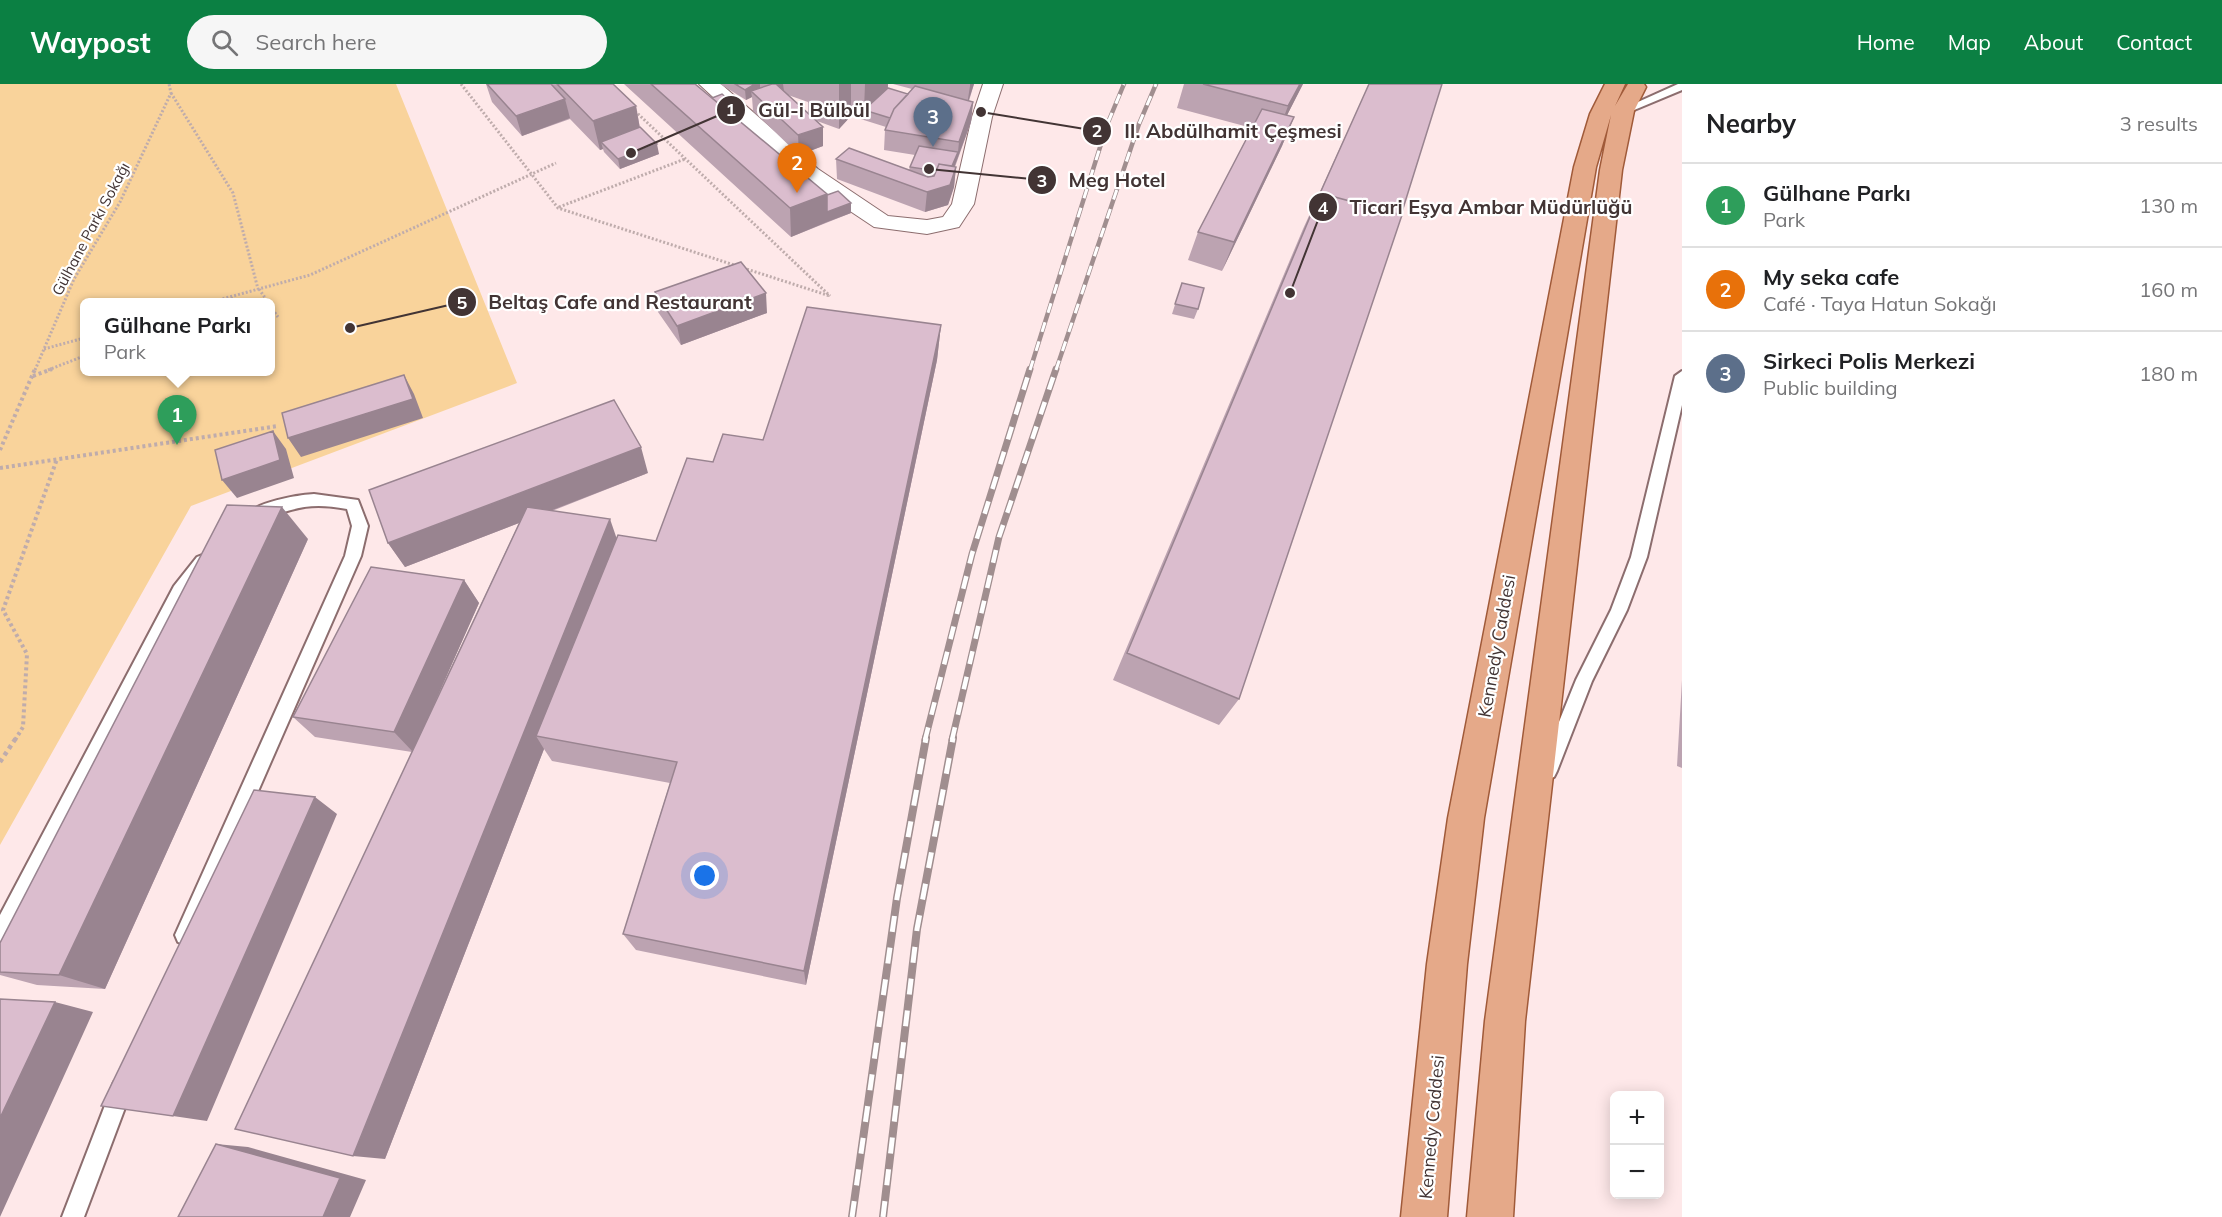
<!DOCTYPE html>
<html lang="en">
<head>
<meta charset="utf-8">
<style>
  body { margin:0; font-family:Mulish,sans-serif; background:#f6f6f6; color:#202124 }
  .controls { position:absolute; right:18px; bottom:18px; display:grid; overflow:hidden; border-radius:9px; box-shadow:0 3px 15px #0003 }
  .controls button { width:54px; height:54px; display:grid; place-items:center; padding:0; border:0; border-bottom:2px solid #e0e0e0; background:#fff; color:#202124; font:30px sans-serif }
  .you { position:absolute; left:705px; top:792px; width:21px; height:21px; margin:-15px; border:4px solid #fff; border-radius:50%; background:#1a73e8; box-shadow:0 0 0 9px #1a73e833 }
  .badge { display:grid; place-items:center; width:39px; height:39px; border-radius:50%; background:#0b8043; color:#fff; font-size:20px; font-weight:700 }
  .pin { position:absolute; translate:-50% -50px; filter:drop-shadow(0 2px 3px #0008) }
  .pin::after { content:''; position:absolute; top:32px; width:21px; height:18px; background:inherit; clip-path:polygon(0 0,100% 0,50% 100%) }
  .popup { position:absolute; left:80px; top:214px; width:195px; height:78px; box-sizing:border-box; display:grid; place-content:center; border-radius:9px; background:#fff; filter:drop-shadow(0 2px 4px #0005); font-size:20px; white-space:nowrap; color:#757577 }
  .popup b { font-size:22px; color:#202124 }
  .popup::after { content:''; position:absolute; left:50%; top:100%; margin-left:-12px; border:12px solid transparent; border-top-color:#fff }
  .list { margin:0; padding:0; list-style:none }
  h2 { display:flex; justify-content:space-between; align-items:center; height:78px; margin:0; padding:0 24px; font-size:26px }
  h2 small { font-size:20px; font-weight:400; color:#757577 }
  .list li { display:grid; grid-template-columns:39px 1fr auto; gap:18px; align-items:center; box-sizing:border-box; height:84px; padding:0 24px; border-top:2px solid #e0e0e0 }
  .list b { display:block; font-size:22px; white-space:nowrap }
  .list p { margin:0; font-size:20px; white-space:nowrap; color:#757577 }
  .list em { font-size:20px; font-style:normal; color:#757577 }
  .icon { flex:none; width:33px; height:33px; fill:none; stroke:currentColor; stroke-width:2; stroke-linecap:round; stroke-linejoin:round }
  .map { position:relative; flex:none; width:1682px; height:1133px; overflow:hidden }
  header { display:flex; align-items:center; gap:36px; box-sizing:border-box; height:84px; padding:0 30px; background:#0b8043; color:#fff }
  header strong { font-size:28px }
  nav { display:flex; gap:33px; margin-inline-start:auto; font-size:21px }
  .search { width:420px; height:54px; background:#f6f6f6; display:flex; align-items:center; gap:15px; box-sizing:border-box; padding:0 21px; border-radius:33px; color:#757577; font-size:22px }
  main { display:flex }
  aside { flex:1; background:#fff }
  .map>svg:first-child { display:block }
  .green { fill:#f9d39b; fill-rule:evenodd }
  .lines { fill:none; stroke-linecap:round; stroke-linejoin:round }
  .lane-casing { stroke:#8c6d6e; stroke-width:4 }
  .street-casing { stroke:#8c6d6e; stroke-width:2 }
  .primary-casing { stroke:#a05a39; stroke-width:3 }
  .path-far2 { stroke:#bfacac; stroke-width:3; stroke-dasharray:2 2; stroke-linecap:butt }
  .path-far1 { stroke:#bfacac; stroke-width:4; stroke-dasharray:3 3; stroke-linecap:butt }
  .path { stroke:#bfacac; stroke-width:4.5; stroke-dasharray:4 4; stroke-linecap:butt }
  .lane { fill:#fff; fill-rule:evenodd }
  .street { fill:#fff; fill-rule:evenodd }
  .primary { fill:#e5a989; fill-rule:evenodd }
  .rail-far2-casing { stroke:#a08e8f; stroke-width:4.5 }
  .rail-far1-casing { stroke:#a08e8f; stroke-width:7 }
  .rail-casing { stroke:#a08e8f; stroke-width:8 }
  .rail-far2 { stroke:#fff; stroke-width:3; stroke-dasharray:10; stroke-linecap:butt }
  .rail-far1 { stroke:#fff; stroke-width:4.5; stroke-dasharray:13; stroke-linecap:butt }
  .rail { stroke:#fff; stroke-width:5; stroke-dasharray:16; stroke-linecap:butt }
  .wall { fill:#bca3b1; fill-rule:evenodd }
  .shaded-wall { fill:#998490 }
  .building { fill:#dbbdce; stroke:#998490; stroke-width:1.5 }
  .labels { text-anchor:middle; stroke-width:4.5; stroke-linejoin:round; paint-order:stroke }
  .far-street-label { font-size:15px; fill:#423434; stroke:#fff }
  .street-label { font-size:18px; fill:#423434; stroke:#fff }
  .leader { fill:none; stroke:#423434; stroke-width:2 }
  .callout-dot { fill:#423434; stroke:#fff; stroke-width:2 }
  .mark-label { font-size:18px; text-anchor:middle; font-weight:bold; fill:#fff }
  .callout-label { font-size:20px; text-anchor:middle; font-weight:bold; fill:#423434; stroke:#fff; stroke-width:4.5; stroke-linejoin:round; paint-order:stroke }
</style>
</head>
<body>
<header>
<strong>Waypost</strong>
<div class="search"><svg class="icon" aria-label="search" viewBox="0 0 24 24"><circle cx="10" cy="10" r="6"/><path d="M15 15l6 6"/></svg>Search here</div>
<nav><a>Home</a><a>Map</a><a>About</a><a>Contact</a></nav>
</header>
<main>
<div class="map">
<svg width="1682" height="1133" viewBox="0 0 1682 1133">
  <rect width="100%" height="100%" fill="#fee8e9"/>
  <path class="green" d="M 0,0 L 396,0 L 517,299 L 191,422 L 0,761 ZM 84,218 L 270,218 L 270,288 L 84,288 Z"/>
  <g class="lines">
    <g class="lane-casing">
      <path id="lane" d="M 1678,0 L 1682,0 L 1682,6 L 1627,29 L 1618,27 Z
        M 1682,287 L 1682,321 L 1647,473 L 1627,526 L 1592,597 L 1557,687 L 1554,693 L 1548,695 L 1542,693 L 1539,687 L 1576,596 L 1611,526 L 1631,473 L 1675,292 Z
        M 314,410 L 358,416 L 368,442 L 361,472 L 192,858 L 185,861 L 178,858 L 175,851 L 345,472 L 352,442 L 347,425 C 305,417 292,426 254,438 L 246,432 C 254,418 298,411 314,410 Z
        M 202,471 L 207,473 L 210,477 L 207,481 L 186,512 L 7,858 L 0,861 L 0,831 L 174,502 L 197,473 Z
        M 121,994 L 128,998 L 132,1005 L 84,1133 L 62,1133 L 114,998 Z"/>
    </g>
    <g class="street-casing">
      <path id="street" d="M 699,0 L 721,0 L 818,85 L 888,132 L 927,136 L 943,133 L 952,120 L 972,33 L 983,0 L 1003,0 L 992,33 L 974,120 L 959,143 L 927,150 L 874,143 L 802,95 Z"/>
    </g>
    <g class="primary-casing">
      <path id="primary" d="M 1605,0 L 1625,0 L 1615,22 L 1628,0 L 1644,0 L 1646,3 L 1634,27 L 1622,86 L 1525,937 L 1513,1133 L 1467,1133 L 1485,937 L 1600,86 L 1611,31 L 1596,83 L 1484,734 L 1467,880 L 1447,1133 L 1401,1133 L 1427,880 L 1448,734 L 1574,83 L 1590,30 Z"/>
    </g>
    <path class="path-far2" d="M 461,0 L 558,124 L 830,212
      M 171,9 L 233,109 L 258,205
      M 635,27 L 830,212
      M 559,123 L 685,75
      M 259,205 L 268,218
      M 211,218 L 310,191 L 556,79
      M 224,218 L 234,214
      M 270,222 L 278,233
      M 44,265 L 84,254
      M 35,286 L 74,195 L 120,118 L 171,9 L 169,0
      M 48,286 L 84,272"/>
    <path class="path-far1" d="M 33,292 L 52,285
      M 0,366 L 35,285
      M 0,384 L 278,342
      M 15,656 L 23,643 L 27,570 L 3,526 L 57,375"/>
    <path class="path" d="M 0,678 L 16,654"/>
    <use href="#lane" class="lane"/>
    <use href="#street" class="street"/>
    <use href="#primary" class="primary"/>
    <g class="rail-far2-casing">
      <path id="rail-far2" d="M 1030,286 L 1107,41 L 1124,0
        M 1056,286 L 1139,40 L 1156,0"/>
    </g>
    <g class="rail-far1-casing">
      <path id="rail-far1" d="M 925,656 L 972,470 L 1030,285
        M 952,656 L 999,453 L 1056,285"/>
    </g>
    <g class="rail-casing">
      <path id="rail" d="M 852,1133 L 897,814 L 926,654
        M 883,1133 L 917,845 L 953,654"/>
    </g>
    <use href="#rail-far2" class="rail-far2"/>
    <use href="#rail-far1" class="rail-far1"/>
    <use href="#rail" class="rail"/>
  </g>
  <path class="wall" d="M 486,0 L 613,0 L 636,22 L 640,44 L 659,70 L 620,85 L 604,68 L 603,65 L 600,66 L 570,35 L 522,52 L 492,18 Z
    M 624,0 L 695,0 L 712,14 L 735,30 L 732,31 L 827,111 L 851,129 L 791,153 Z
    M 720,0 L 888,0 L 888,4 L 908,10 L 912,5 L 893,0 L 974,0 L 969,17 L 973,18 L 971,38 L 955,83 L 956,83 L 954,103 L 948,121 L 925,128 L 837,95 L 836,75 L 909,86 L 910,83 L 915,71 L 884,66 L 885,46 L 886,43 L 851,32 L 839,45 L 817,37 L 823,62 L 799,71 L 753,27 L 752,13 L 746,16 ZM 788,11 L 808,18 L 808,29 Z
    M 1184,0 L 1303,0 L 1287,31 L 1294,33 L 1282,62 L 1222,187 L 1188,176 L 1198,148 L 1252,44 L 1177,24 Z
    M 1369,0 L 1239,615 L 1219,641 L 1113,596 L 1303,145 Z
    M 1182,199 L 1198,225 L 1194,235 L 1172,230 Z
    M 655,208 L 767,229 L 681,261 L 658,228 Z
    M 941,241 L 937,276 L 806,901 L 636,866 L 623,850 L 670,699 L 552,677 L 544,665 L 385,1075 L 412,668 L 315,653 L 293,633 L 464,496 L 479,519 L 432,624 L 519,439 L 405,483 L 388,459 L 648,389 L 552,427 L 617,454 L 656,457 L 713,378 L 763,356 Z
    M 308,455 L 105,905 L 37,901 L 0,891 L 0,859 Z
    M 1682,596 L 1682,684 L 1677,682 Z"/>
  <path class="shaded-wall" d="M 755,0 L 760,0 L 760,7 L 751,7 L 752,13 L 746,16 L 745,6 Z
    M 775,0 L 783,0 L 784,7 Z
    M 839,0 L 851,0 L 851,32 L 839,45 Z
    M 865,0 L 888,0 L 887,14 L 864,26 Z
    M 970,0 L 974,0 L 967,21 L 970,2 Z
    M 1300,0 L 1303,0 L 1277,51 L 1288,22 Z
    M 565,15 L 570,34 L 522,52 L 516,32 Z
    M 973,18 L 971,38 L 948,100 L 949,89 L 958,68 L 959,58 Z
    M 734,20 L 735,30 L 712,39 L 711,29 Z
    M 636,22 L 641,51 L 601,58 L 603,65 L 600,66 L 593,37 Z
    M 1294,33 L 1282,62 L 1222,187 L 1234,158 Z
    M 823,43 L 823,62 L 799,71 L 798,51 Z
    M 657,60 L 659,70 L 620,85 L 618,75 Z
    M 956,83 L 954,103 L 948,121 L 925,128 L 927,108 Z
    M 827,110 L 827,138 L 791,153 L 790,124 Z
    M 851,119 L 851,129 L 827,138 L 827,128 Z
    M 766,209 L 767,229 L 681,261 L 677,242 Z
    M 941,241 L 937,276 L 806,901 L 804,887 Z
    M 404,291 L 414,310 L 423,334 L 301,373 L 288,354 Z
    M 273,347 L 286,365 L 294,394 L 237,414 L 222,396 Z
    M 641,363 L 648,389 L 405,483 L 388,459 Z
    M 282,423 L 308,455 L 105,905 L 59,891 Z
    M 610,435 L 621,467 L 536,652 L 544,665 L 385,1075 L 353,1072 Z
    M 464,496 L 479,519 L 413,668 L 394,648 Z
    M 315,713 L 337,730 L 207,1037 L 173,1032 Z
    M 55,918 L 93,928 L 0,1133 L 0,1034 Z
    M 216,1060 L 248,1063 L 366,1096 L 350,1133 L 323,1133 Z"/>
  <path class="building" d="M 487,0 L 551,0 L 565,15 L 516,32 Z
    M 557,0 L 613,0 L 636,22 L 593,37 Z
    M 651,0 L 695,0 L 827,110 L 790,124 Z
    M 735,0 L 755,0 L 745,6 Z
    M 772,0 L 776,0 L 823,43 L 798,51 L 751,7 Z
    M 1203,0 L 1300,0 L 1288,22 Z
    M 1369,0 L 1442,0 L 1401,131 L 1320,109 L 1317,116 Z
    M 915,2 L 973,18 L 959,58 L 885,46 L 894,25 Z
    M 888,4 L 908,10 L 894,25 L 890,34 L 864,26 Z
    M 722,10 L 734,20 L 724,24 L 712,14 Z
    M 1262,25 L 1294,33 L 1234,158 L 1198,148 Z
    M 640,43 L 657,60 L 618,75 L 601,58 Z
    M 919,62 L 958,68 L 952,82 L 939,80 L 936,87 L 910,83 Z
    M 849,64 L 928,93 L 934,92 L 939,80 L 956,83 L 950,101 L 927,108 L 836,75 Z
    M 838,107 L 851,119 L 827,128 L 827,111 Z
    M 1320,109 L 1402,131 L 1239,615 L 1127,569 Z
    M 741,178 L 766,209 L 677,242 L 655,208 Z
    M 1182,199 L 1204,204 L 1198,225 L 1175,220 Z
    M 807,223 L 941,241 L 804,887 L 623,850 L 677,678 L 536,652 L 618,451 L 656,457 L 687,374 L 713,378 L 723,350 L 763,356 Z
    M 404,291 L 413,315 L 288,354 L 282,329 Z
    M 614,316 L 641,363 L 388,459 L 369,406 Z
    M 273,347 L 280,376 L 222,396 L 215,366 Z
    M 227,421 L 282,423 L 59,891 L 0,888 L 0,859 Z
    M 527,423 L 610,435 L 353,1072 L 235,1045 Z
    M 371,483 L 464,496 L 394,648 L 293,633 Z
    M 254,706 L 315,713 L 173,1032 L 101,1022 Z
    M 0,915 L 55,918 L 0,1034 Z
    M 216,1060 L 340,1094 L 323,1133 L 178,1133 Z"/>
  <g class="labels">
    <g class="far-street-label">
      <text transform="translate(91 145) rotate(-62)" y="5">Gülhane Parkı Sokağı</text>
    </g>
    <g class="street-label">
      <text transform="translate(1497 562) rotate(-80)" y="6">Kennedy Caddesi</text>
      <text transform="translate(1432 1043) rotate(-85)" y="6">Kennedy Caddesi</text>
    </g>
  </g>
  <path class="leader" d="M631 69L731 26M981 28L1097 47M929 85L1042 96M1290 209L1323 123M350 244L462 218"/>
  <g class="callout-dot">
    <circle cx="631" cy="69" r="6"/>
    <circle cx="981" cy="28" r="6"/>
    <circle cx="929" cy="85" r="6"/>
    <circle cx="1290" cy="209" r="6"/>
    <circle cx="350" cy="244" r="6"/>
    <circle cx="731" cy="26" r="15"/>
    <circle cx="1097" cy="47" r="15"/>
    <circle cx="1042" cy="96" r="15"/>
    <circle cx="1323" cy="123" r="15"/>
    <circle cx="462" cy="218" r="15"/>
  </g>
  <g class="mark-label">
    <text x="731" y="32">1</text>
    <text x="1097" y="53">2</text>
    <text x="1042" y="103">3</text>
    <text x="1323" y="130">4</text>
    <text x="462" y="225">5</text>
  </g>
  <g class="callout-label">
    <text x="814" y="33">Gül-i Bülbül</text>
    <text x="1233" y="54">II. Abdülhamit Çeşmesi</text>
    <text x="1117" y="103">Meg Hotel</text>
    <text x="1491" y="130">Ticari Eşya Ambar Müdürlüğü</text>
    <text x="620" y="225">Beltaş Cafe and Restaurant</text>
  </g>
</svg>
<div class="controls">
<button>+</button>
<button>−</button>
</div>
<div class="you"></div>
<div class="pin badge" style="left:177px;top:361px;background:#2e9e5b">1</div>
<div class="popup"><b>Gülhane Parkı</b>Park</div>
<div class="pin badge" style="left:797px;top:109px;background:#e8710a">2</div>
<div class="pin badge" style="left:933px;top:63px;background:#5c6f8a">3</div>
</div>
<aside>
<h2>Nearby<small>3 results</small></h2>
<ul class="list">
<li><span class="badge" style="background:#2e9e5b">1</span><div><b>Gülhane Parkı</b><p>Park</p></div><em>130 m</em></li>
<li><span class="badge" style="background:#e8710a">2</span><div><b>My seka cafe</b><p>Café · Taya Hatun Sokağı</p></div><em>160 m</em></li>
<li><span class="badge" style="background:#5c6f8a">3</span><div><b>Sirkeci Polis Merkezi</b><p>Public building</p></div><em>180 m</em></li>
</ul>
</aside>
</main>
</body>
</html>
